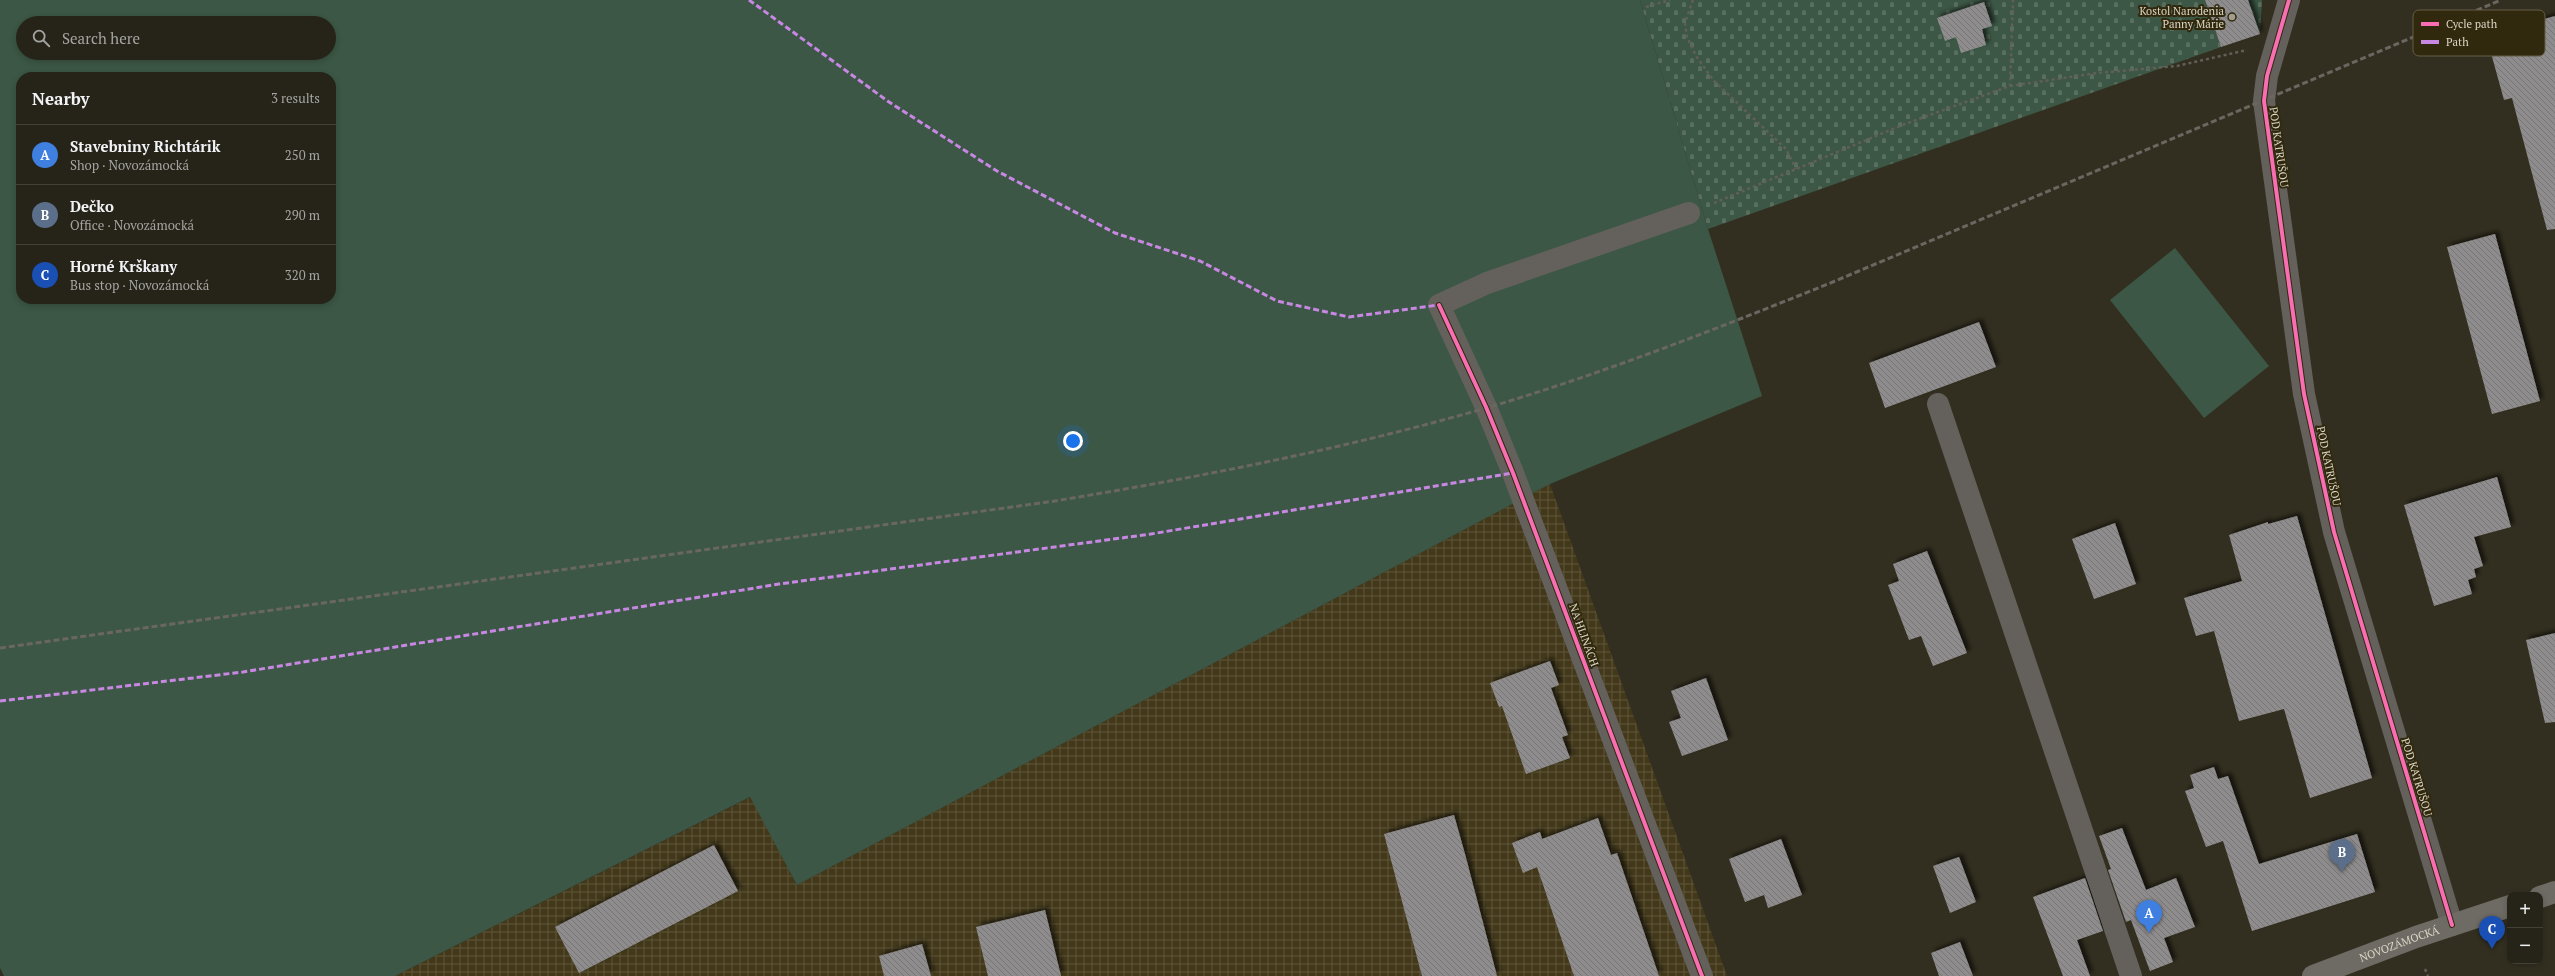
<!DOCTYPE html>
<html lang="en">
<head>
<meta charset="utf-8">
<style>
  body { margin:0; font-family:"PT Serif",serif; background:#2e2b21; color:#f1f3f6 }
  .controls { position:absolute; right:12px; bottom:12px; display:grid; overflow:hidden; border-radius:8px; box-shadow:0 2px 6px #0003 }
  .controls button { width:36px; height:36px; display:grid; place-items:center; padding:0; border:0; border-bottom:1px solid #424037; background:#262318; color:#f1f3f6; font:20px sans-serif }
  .you { position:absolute; left:1073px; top:441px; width:14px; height:14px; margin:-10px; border:3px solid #fff; border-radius:50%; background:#1a73e8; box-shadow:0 0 0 6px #1a73e833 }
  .badge { display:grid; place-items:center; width:26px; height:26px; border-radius:50%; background:#8c9099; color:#fff; font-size:13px; font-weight:700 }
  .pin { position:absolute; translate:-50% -33px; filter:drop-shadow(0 1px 2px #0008) }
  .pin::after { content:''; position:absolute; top:21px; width:14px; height:12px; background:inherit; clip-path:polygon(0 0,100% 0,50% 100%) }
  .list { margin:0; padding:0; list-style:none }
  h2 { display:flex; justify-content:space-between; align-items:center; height:52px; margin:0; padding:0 16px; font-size:17px }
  h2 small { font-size:13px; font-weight:400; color:#a4a4a2 }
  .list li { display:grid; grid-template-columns:26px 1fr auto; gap:12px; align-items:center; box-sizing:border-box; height:60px; padding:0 16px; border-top:1px solid #424037 }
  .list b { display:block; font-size:15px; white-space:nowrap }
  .list p { margin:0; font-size:13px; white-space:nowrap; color:#a4a4a2 }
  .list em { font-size:13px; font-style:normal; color:#a4a4a2 }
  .icon { flex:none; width:22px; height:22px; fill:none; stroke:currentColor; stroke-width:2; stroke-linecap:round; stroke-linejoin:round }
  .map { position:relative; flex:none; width:2555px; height:976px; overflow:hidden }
  .search { position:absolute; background:#262318; box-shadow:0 2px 6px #0003; left:16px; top:16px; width:320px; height:44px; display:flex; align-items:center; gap:10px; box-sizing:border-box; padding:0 14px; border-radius:22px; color:#a4a4a2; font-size:15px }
  .panel { position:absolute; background:#262318; box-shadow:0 2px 6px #0003; left:16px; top:72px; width:320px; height:232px; border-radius:16px }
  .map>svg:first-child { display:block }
  .industrial { fill:url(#industrial-grid) }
  .grass { fill:#3c5745; fill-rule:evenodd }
  .cemetery { fill:url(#cemetery-stones) }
  .building { fill:url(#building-back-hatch); filter:url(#shadow) }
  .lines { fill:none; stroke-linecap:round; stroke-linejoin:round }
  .path { stroke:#625f57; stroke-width:2.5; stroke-dasharray:3 3; stroke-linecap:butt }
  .minor { stroke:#64615c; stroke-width:22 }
  .major { stroke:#6e6a64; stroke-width:22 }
  .rail { stroke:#6a6761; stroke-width:3; stroke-dasharray:6 3; stroke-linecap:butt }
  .quiet { stroke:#c787e3; stroke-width:3; stroke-dasharray:6 3; stroke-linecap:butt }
  .cycleway-casing { stroke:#31290e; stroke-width:6 }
  .cycleway { stroke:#f96db3; stroke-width:4 }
  .poi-dot { fill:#a19c8d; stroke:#31290e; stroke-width:1.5 }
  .labels { text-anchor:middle; stroke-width:4; stroke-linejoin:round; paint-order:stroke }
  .poi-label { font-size:11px; fill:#dcd7c7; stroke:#31290e; text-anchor:end }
  .street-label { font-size:11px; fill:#dcd7c7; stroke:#31290e }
  .key { fill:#31290e; stroke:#645d46; stroke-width:1 }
  .key-label { font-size:11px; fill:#dcd7c7 }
</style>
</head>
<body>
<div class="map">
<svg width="2555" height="976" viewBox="0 0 2555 976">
  <defs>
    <pattern id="industrial-grid" width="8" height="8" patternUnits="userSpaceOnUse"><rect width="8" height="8" fill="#43391a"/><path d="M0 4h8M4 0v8" fill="none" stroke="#5e553a"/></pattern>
    <pattern id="cemetery-stones" width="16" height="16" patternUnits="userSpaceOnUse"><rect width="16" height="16" fill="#3c5745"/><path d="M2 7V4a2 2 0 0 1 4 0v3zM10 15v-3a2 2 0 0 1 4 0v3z" fill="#586e5e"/></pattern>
    <pattern id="building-back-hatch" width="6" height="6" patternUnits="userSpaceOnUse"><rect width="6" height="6" fill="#8e8c8c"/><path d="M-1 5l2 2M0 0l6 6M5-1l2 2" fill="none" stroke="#777574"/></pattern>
    <filter id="shadow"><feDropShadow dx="3.5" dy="-3.5" stdDeviation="2" flood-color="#0009"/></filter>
  </defs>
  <rect width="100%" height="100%" fill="#332f20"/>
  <path class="industrial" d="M 1550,484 L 1727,976 L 395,976 L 751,797 L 797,885 Z"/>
  <path class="grass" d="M 0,0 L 1640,0 L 1708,229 L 1762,396 L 1550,484 L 797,885 L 750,797 L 395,976 L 4,976 L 0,968 ZM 23,23 L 329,23 L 329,53 L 23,53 ZM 21,77 L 331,77 L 331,299 L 21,299 Z
    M 2175,248 L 2269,366 L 2204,418 L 2110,300 Z"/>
  <path class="cemetery" d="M 1640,0 L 2205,0 L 2221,47 L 1708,229 Z
    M 2248,0 L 2262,0 L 2260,34 Z"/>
  <path class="building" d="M 2205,0 L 2248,0 L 2260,34 L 2221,47 Z
    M 1984,2 L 1992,26 L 1982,29 L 1986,45 L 1961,53 L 1956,37 L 1945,41 L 1937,18 Z
    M 2555,16 L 2555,229 L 2547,230 L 2512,98 L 2504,100 L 2486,35 Z
    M 2495,234 L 2540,401 L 2492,414 L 2447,247 Z
    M 1979,322 L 1996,367 L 1885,408 L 1869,363 Z
    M 2497,477 L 2511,527 L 2474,537 L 2483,566 L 2474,569 L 2476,577 L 2468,580 L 2472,594 L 2434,606 L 2404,505 Z
    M 2297,516 L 2372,778 L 2310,798 L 2284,709 L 2239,721 L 2214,631 L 2196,636 L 2184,598 L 2242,581 L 2229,535 L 2268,522 L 2268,524 Z
    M 2115,523 L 2136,584 L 2094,599 L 2072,539 Z
    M 1927,551 L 1967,653 L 1933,666 L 1921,636 L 1909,640 L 1888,585 L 1899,581 L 1893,564 Z
    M 2555,633 L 2555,722 L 2545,723 L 2526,640 Z
    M 1550,661 L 1559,685 L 1551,688 L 1568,735 L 1562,737 L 1570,758 L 1526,774 L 1502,706 L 1499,707 L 1490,683 Z
    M 1706,678 L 1728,740 L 1682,756 L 1669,722 L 1681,718 L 1671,691 Z
    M 2214,767 L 2218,779 L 2228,776 L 2259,864 L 2357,834 L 2375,892 L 2252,931 L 2223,841 L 2206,847 L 2185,791 L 2194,788 L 2190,775 Z
    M 1454,815 L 1465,854 L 1497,976 L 1422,976 L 1384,834 Z
    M 1598,818 L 1611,855 L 1617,853 L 1659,976 L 1574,976 L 1537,867 L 1523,873 L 1512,843 L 1540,832 L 1542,839 Z
    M 2122,828 L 2146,890 L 2176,878 L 2195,927 L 2164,938 L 2173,962 L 2150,971 L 2131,920 L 2126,922 L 2108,870 L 2111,869 L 2099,836 Z
    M 1781,839 L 1802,895 L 1768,908 L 1764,895 L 1745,902 L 1729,859 Z
    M 714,845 L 738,891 L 579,973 L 555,927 Z
    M 1959,857 L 1976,902 L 1950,913 L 1933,866 Z
    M 2085,878 L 2103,931 L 2077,940 L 2090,976 L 2063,976 L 2033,897 Z
    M 1045,910 L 1061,976 L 988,976 L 976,927 Z
    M 1960,942 L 1973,976 L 1939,976 L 1931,953 Z
    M 922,944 L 931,976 L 884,976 L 879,956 Z"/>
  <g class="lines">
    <path class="path" d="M 1693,0 L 1685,23 L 1687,37 L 1696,56 L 1714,81 L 1786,149 L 1796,169
      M 1646,7 L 1670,0
      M 2010,86 L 2097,73 L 2177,66 L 2247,50
      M 1714,203 L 1905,124 L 2010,86 L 2013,0
      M 2425,969 L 2428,976"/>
    <path class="minor" d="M 2289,0 L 2267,76 L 2264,101 L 2304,394 L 2334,532 L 2452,925
      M 1689,213 L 1487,283 L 1439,305 L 1486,407 L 1513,473 L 1702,976
      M 1938,404 L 2131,976"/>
    <g class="major">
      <path d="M 2540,897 L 2555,892"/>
      <path id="s1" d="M 2313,976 L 2416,937 L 2510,906"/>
    </g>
    <path class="rail" d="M 0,648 L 1055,501 C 1200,477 1344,449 1486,408 C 1602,374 1716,329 1828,284 L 2501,0"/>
    <path class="quiet" d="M 749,0 L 889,102 L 997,171 L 1115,233 L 1200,261 L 1277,301 L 1349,317 L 1439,305
      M 0,701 L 243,672 L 779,584 L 1151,534 L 1513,473"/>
    <g class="cycleway-casing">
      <path id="cycleway" d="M 2289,0 L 2267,76 L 2264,101 L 2304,394 L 2334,532 L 2452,925
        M 1439,305 L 1486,407 L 1513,473 L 1702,976"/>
    </g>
    <use href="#cycleway" class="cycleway"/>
  </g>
  <circle class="poi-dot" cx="2232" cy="17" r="4"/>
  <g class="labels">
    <g class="poi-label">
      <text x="2224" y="15">Kostol Narodenia<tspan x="2224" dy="13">Panny Márie</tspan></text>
    </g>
    <g class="street-label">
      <text transform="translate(2279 147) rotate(82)" y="4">POD KATRUŠOU</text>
      <text transform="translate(2329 466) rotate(78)" y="4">POD KATRUŠOU</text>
      <text transform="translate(1584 635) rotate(70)" y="4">NA HLINÁCH</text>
      <text transform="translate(2417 777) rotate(73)" y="4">POD KATRUŠOU</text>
      <text dy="4" stroke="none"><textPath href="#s1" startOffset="92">NOVOZÁMOCKÁ</textPath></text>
    </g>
  </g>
  <rect x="2413" y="10" width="132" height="46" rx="6" class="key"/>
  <rect x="2421" y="22" width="18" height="4" fill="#f96db3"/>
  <rect x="2421" y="40" width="18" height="4" fill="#c787e3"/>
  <g class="key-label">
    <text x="2446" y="28">Cycle path</text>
    <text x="2446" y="46">Path</text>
  </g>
</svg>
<div class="controls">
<button>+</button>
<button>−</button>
</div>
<div class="you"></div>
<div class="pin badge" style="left:2149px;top:933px;background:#3f7fe0">A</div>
<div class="pin badge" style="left:2342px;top:872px;background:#5c6f8a">B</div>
<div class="pin badge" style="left:2492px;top:949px;background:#1a4fb4">C</div>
<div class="search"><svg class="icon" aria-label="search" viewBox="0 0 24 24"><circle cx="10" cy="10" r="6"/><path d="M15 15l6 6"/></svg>Search here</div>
<section class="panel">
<h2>Nearby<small>3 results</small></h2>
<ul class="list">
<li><span class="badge" style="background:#3f7fe0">A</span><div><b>Stavebniny Richtárik</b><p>Shop · Novozámocká</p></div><em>250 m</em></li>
<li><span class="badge" style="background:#5c6f8a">B</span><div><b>Dečko</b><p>Office · Novozámocká</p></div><em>290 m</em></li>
<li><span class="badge" style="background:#1a4fb4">C</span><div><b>Horné Krškany</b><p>Bus stop · Novozámocká</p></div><em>320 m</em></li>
</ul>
</section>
</div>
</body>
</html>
